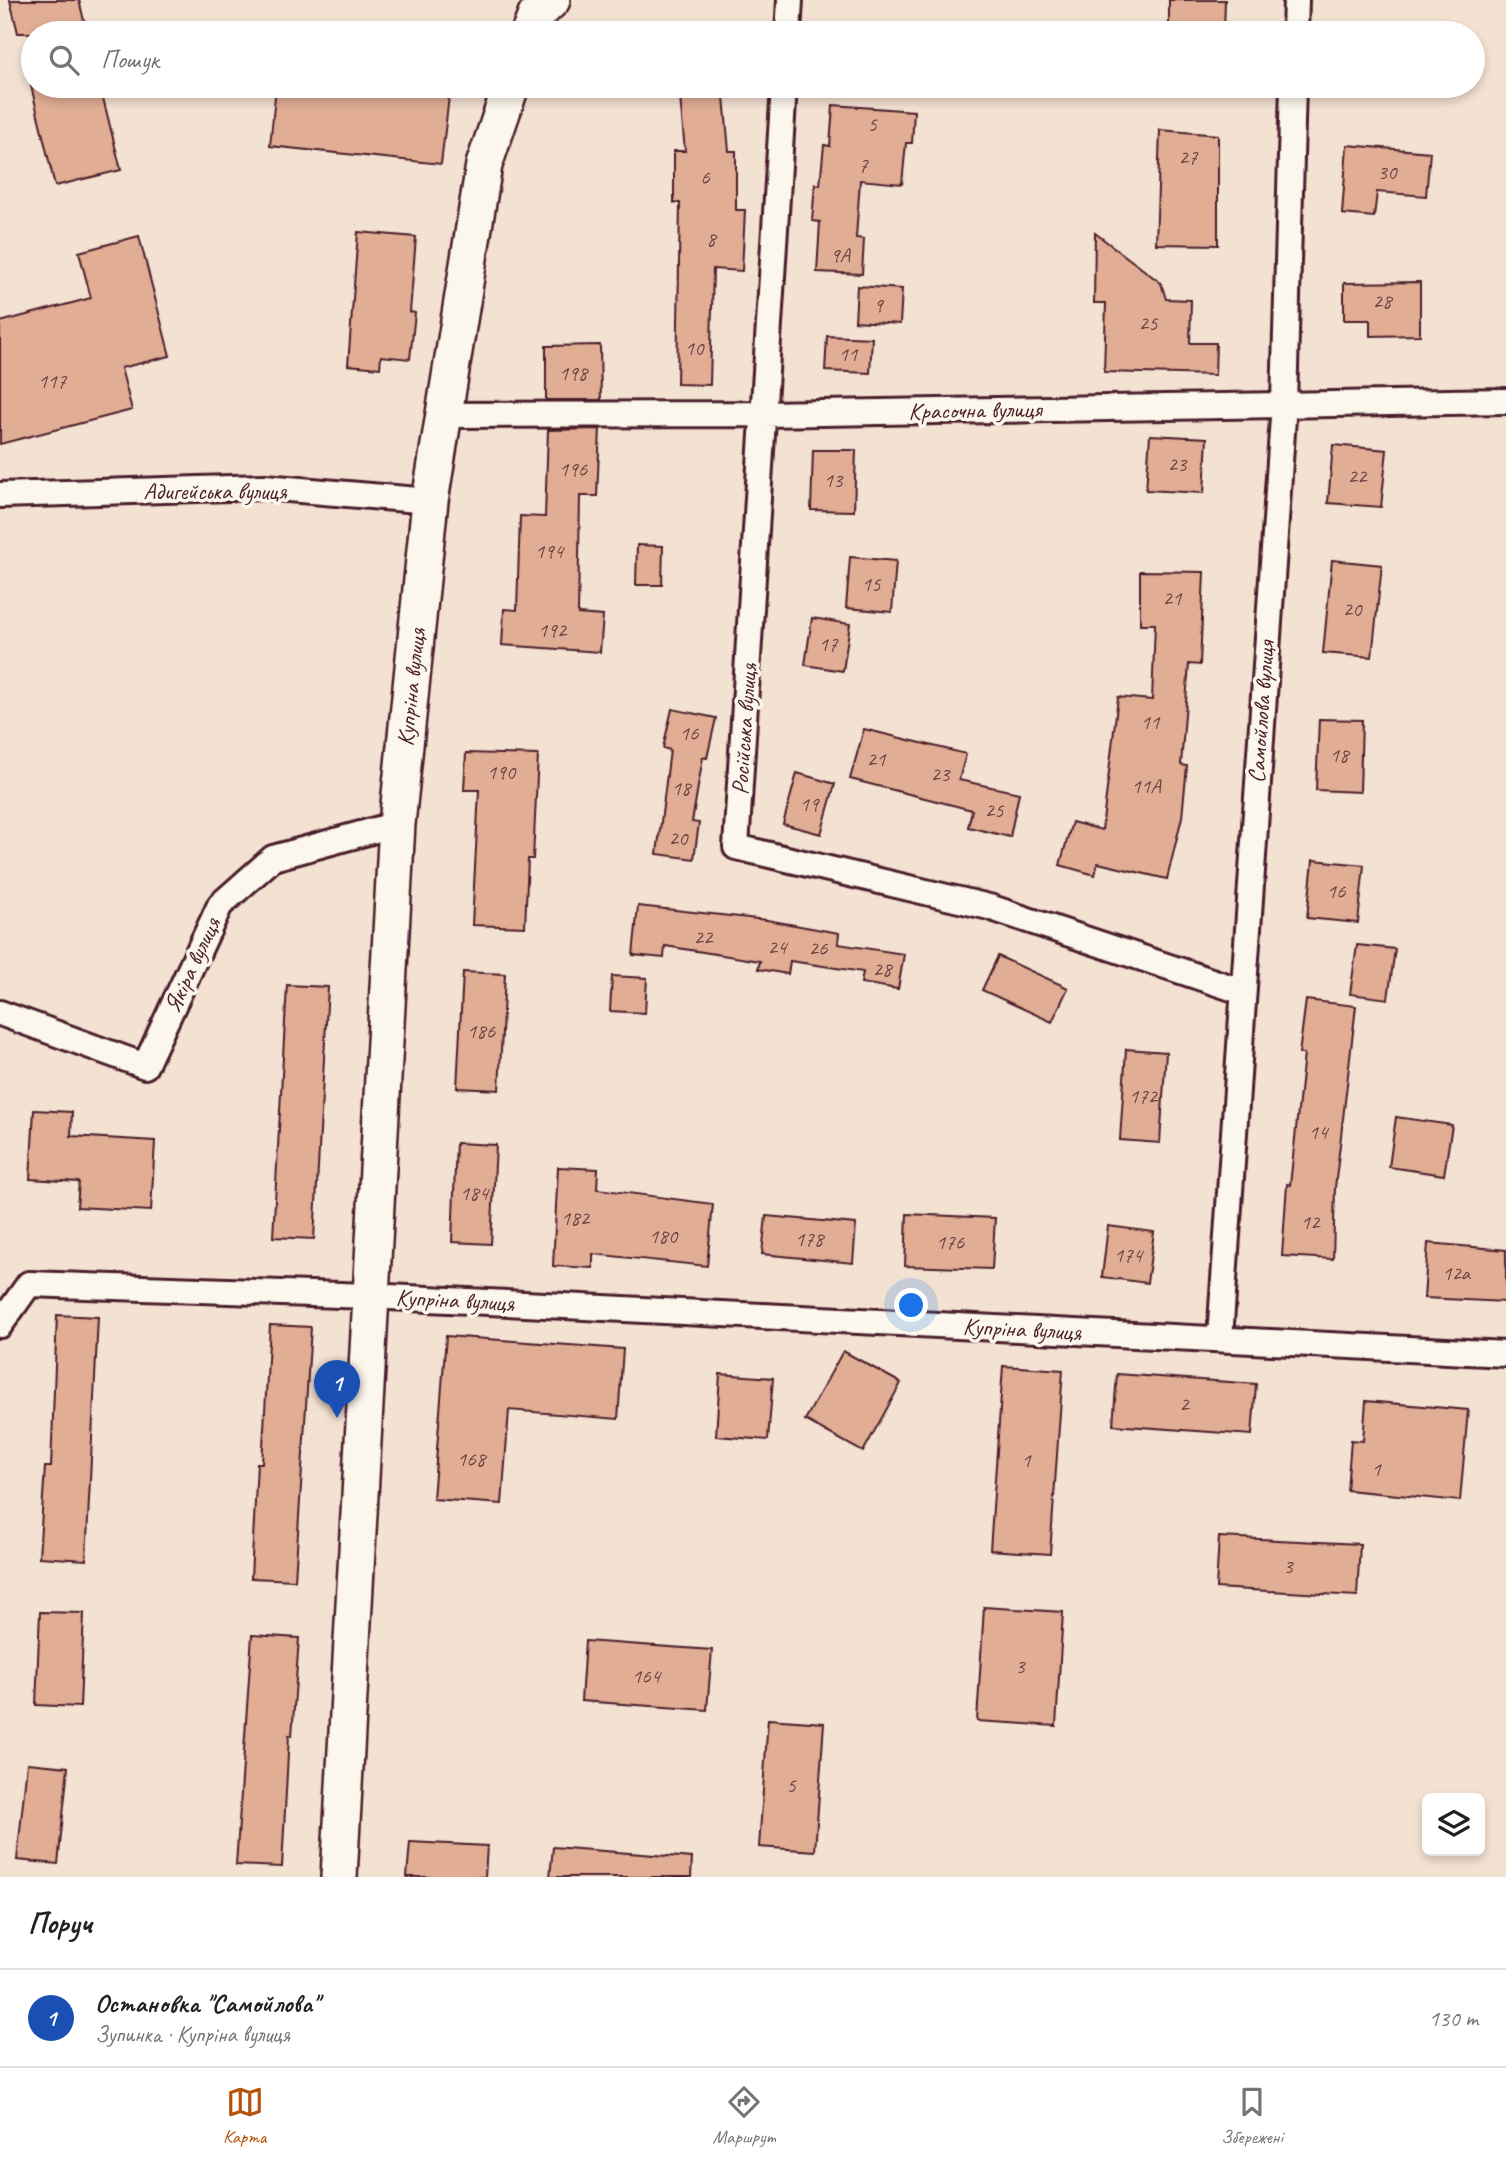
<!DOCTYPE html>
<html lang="uk">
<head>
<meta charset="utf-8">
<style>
  body { margin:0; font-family:Caveat,sans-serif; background:#f2f2f2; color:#202124 }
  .controls { position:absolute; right:21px; bottom:21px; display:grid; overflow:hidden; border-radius:10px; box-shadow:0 4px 10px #0003 }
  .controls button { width:63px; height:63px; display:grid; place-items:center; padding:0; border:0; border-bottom:2px solid #e0e0e0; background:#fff; color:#202124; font:35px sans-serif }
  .you { position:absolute; left:912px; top:1306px; width:24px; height:24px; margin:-18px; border:5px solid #fff; border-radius:50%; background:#1a73e8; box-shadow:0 0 0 10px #1a73e833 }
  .badge { display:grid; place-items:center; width:46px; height:46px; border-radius:50%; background:#b45309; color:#fff; font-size:23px; font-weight:700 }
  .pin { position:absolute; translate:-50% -58px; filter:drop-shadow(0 2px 4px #0008) }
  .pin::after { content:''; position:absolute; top:37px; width:24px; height:21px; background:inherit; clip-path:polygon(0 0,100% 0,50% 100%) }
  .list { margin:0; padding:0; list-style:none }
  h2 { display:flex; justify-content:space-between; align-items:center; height:91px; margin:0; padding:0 28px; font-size:30px }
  h2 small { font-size:23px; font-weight:400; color:#757577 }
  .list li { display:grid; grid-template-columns:46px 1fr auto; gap:21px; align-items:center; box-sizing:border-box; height:98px; padding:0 28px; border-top:2px solid #e0e0e0 }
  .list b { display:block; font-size:26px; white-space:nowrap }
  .list p { margin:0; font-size:23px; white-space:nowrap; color:#757577 }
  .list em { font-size:23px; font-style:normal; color:#757577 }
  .icon { flex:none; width:38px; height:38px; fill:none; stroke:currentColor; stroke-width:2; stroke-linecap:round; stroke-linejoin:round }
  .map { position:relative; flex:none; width:1506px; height:1877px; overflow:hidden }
  .search { position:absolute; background:#fff; box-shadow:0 4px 10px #0003; left:21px; right:21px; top:21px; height:77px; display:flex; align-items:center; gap:18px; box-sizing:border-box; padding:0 24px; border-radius:38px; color:#757577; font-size:26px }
  .sheet { height:189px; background:#fff }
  nav { display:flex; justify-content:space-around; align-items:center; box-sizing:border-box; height:98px; border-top:2px solid #e0e0e0; background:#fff; font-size:19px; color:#757577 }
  nav a { display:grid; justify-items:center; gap:4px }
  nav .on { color:#b45309 }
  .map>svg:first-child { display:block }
  .building { fill:#e1ad94; stroke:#4a1f2b; stroke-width:2 }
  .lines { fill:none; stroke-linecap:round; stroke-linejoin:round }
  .street-casing { stroke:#4a1f2b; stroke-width:30 }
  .secondary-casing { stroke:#4a1f2b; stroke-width:40 }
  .street { stroke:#fbf7ec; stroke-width:24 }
  .secondary { stroke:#fbf7ec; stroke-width:35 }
  .labels { text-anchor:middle; stroke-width:7; stroke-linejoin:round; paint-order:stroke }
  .number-label { font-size:21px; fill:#704245 }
  .street-label { font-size:24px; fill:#4a1f2b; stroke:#fbf7ec }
</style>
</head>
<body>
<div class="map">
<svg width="1506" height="1877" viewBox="0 0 1506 1877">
  <rect width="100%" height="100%" fill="#f3e1d2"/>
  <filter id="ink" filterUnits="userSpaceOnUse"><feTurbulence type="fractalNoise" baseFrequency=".0143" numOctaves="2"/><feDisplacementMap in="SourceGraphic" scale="14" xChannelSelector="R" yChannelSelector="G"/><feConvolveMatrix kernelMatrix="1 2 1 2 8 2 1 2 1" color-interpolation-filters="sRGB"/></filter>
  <g filter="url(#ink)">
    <path class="building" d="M 10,0 L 79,0 L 87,33 L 18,33 Z
      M 1169,0 L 1225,0 L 1224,33 L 1169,33 Z
      M 31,86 L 100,86 L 121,170 L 55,186 Z
      M 276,86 L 450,88 L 441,164 L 270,146 Z
      M 679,86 L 723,86 L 729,151 L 736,151 L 736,210 L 745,210 L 742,271 L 713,269 L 710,385 L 677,384 L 680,203 L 674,203 L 674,151 L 685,151 Z
      M 833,105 L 914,111 L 912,143 L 906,143 L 902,184 L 860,180 L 856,238 L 864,239 L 862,274 L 817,272 L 820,222 L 812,221 L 815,184 L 820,185 L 824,145 L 830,146 Z
      M 1160,130 L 1218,135 L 1218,245 L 1156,244 Z
      M 1347,145 L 1430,152 L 1426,196 L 1377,192 L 1374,217 L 1342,214 Z
      M 358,232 L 416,237 L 410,312 L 415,313 L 410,359 L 381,356 L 380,368 L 348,365 Z
      M 1095,233 L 1161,283 L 1166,299 L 1191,300 L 1190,343 L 1216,343 L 1215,375 L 1104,372 L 1106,303 L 1094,303 Z
      M 139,236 L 170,356 L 121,368 L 132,410 L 0,444 L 0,322 L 91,298 L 79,252 Z
      M 1420,282 L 1420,335 L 1370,336 L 1370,320 L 1344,320 L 1344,283 Z
      M 857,286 L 902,289 L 900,324 L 855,321 Z
      M 827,336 L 872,338 L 870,373 L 825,371 Z
      M 600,345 L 601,400 L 546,400 L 546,346 Z
      M 600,429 L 597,496 L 580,496 L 578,614 L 603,616 L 600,652 L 502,645 L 504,609 L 517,610 L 520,516 L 545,517 L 548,430 Z
      M 1150,435 L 1207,438 L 1204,493 L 1146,490 Z
      M 1333,445 L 1387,450 L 1381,507 L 1328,503 Z
      M 813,450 L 856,450 L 854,511 L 811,510 Z
      M 637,545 L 663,546 L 662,585 L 636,585 Z
      M 850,557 L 896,561 L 892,612 L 846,608 Z
      M 1332,560 L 1382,565 L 1372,657 L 1323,653 Z
      M 1140,571 L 1204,572 L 1200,665 L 1189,664 L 1181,765 L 1187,766 L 1182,817 L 1167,879 L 1098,863 L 1095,875 L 1060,865 L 1072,822 L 1102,830 L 1118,697 L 1152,700 L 1155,624 L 1140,624 Z
      M 812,618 L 850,624 L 843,671 L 805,665 Z
      M 672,709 L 716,718 L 707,758 L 703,757 L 692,822 L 699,823 L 694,859 L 657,854 L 670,750 L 663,748 Z
      M 1319,719 L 1362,720 L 1360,792 L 1316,790 Z
      M 864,729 L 966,754 L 959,780 L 1019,793 L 1010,837 L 968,827 L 972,810 L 850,779 Z
      M 466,753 L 538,755 L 533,859 L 528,859 L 525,927 L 472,925 L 479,790 L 464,790 Z
      M 797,773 L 835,784 L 821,834 L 783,824 Z
      M 1313,860 L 1364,865 L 1358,923 L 1307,918 Z
      M 638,906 L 767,920 L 839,933 L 838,944 L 904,954 L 898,989 L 861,983 L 863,972 L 790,961 L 788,974 L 758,969 L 760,961 L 665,946 L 664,958 L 633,955 Z
      M 1357,945 L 1395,949 L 1388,999 L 1350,994 Z
      M 998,956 L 1068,988 L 1052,1022 L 982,990 Z
      M 463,972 L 505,974 L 499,1090 L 457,1088 Z
      M 612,976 L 647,978 L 645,1013 L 610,1011 Z
      M 287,985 L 328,987 L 314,1239 L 273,1237 Z
      M 1306,1000 L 1356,1006 L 1335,1188 L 1333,1259 L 1282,1256 L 1287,1184 L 1290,1185 L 1304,1054 L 1299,1054 Z
      M 1126,1049 L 1166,1052 L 1160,1143 L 1120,1140 Z
      M 34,1110 L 72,1112 L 71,1136 L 155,1141 L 151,1211 L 77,1207 L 79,1182 L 30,1179 Z
      M 1396,1117 L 1452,1125 L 1444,1175 L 1389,1167 Z
      M 456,1143 L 496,1145 L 491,1244 L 452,1242 Z
      M 558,1167 L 598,1169 L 597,1189 L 713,1204 L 707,1266 L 593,1254 L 593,1268 L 553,1266 Z
      M 907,1214 L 995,1218 L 992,1269 L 905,1266 Z
      M 766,1216 L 856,1224 L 853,1263 L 762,1254 Z
      M 1108,1226 L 1154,1232 L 1147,1283 L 1102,1277 Z
      M 1428,1243 L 1506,1250 L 1506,1302 L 1424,1298 Z
      M 57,1315 L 98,1317 L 86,1560 L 39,1557 L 45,1467 L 51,1467 Z
      M 270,1325 L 311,1327 L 295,1580 L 251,1578 L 257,1463 L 262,1463 Z
      M 446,1336 L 623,1349 L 618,1419 L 509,1410 L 502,1504 L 433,1499 Z
      M 843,1351 L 901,1383 L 863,1452 L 805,1420 Z
      M 1003,1366 L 1063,1370 L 1050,1554 L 990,1550 Z
      M 720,1374 L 773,1378 L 768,1440 L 716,1436 Z
      M 1117,1374 L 1256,1384 L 1252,1435 L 1113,1425 Z
      M 1366,1401 L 1468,1410 L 1460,1501 L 1347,1490 L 1351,1440 L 1363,1441 Z
      M 1219,1537 L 1360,1544 L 1357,1596 L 1216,1588 Z
      M 984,1607 L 1063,1612 L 1056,1726 L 977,1721 Z
      M 40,1612 L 84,1613 L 80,1707 L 36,1705 Z
      M 252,1635 L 299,1638 L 292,1736 L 289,1735 L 282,1867 L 236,1865 Z
      M 585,1641 L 712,1650 L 707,1710 L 581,1701 Z
      M 768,1719 L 824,1723 L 815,1851 L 759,1847 Z
      M 27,1763 L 68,1767 L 58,1864 L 17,1860 Z
      M 410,1842 L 487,1846 L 485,1877 L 407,1877 Z
      M 553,1847 L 692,1858 L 691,1877 L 550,1877 Z"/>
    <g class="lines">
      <g class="street-casing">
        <path id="street" d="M 788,33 L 790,0
          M 1295,33 L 1296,0
          M 784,86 L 736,847 L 989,907 L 1241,991
          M 444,415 L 764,414 L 1506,401
          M 0,495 L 265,487 L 430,501
          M 0,1013 L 145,1066 L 220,905 L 273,858 L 397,824
          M 0,1325 L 29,1284 L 369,1296 L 1506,1354
          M 1220,1338 L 1284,403 L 1293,86"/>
      </g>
      <g class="secondary-casing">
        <path id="secondary" d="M 529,33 L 536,15 L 552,0
          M 339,1877 L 397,824 L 430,501 L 484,165 L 511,86"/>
      </g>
      <use href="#street" class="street"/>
      <use href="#secondary" class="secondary"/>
    </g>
  </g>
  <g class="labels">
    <g class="number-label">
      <text x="872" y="131">5</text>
      <text x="1188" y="164">27</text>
      <text x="863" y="172">7</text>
      <text x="1387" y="179">30</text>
      <text x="705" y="184">6</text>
      <text x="711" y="246">8</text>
      <text x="840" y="262">9А</text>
      <text x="1382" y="308">28</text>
      <text x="878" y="312">9</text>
      <text x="1148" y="330">25</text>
      <text x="694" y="355">10</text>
      <text x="848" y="361">11</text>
      <text x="573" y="380">198</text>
      <text x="52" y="388">117</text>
      <text x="1177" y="471">23</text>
      <text x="573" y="476">196</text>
      <text x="1357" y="483">22</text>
      <text x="833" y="487">13</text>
      <text x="549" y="558">194</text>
      <text x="871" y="591">15</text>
      <text x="1172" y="605">21</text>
      <text x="1352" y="616">20</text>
      <text x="552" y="637">192</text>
      <text x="828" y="651">17</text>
      <text x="1150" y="729">11</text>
      <text x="689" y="740">16</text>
      <text x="1339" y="762">18</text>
      <text x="876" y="766">21</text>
      <text x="501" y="779">190</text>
      <text x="940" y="781">23</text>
      <text x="1146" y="793">11А</text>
      <text x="681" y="795">18</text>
      <text x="809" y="811">19</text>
      <text x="994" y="817">25</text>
      <text x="678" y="845">20</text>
      <text x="1336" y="898">16</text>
      <text x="703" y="944">22</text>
      <text x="777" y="954">24</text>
      <text x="818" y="955">26</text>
      <text x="882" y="976">28</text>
      <text x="481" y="1038">186</text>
      <text x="1143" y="1103">172</text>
      <text x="1318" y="1139">14</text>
      <text x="474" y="1200">184</text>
      <text x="575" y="1225">182</text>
      <text x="1310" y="1229">12</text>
      <text x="663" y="1243">180</text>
      <text x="809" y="1246">178</text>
      <text x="950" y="1249">176</text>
      <text x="1128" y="1262">174</text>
      <text x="1456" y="1280">12а</text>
      <text x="1184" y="1411">2</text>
      <text x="471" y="1466">168</text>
      <text x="1026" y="1467">1</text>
      <text x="1376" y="1476">1</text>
      <text x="1288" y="1573">3</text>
      <text x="1020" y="1673">3</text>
      <text x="646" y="1683">164</text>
      <text x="791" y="1792">5</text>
    </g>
    <g class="street-label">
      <text transform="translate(975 410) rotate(-1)" y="8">Красочна вулиця</text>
      <text x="215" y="499">Адигейська вулиця</text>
      <text transform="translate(411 687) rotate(-84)" y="8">Купріна вулиця</text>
      <text transform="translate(1261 712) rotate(-86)" y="8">Самойлова вулиця</text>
      <text transform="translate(744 729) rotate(-86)" y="8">Російська вулиця</text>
      <text transform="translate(192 965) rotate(-65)" y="8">Якіра вулиця</text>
      <text transform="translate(455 1300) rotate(3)" y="8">Купріна вулиця</text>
      <text transform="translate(1022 1329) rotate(3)" y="8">Купріна вулиця</text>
    </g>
  </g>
</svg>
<div class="controls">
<button><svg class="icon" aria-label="layers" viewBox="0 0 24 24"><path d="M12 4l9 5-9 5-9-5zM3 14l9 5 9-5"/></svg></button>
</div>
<div class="you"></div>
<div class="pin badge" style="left:337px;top:1418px;background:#1a4fb4">1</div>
<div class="search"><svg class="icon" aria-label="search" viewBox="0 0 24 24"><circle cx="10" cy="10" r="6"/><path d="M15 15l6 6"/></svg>Пошук</div>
</div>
<section class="sheet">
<h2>Поруч<small></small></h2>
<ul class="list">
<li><span class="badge" style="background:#1a4fb4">1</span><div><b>Остановка &quot;Самойлова&quot;</b><p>Зупинка · Купріна вулиця</p></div><em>130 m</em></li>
</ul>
</section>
<nav>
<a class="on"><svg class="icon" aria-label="map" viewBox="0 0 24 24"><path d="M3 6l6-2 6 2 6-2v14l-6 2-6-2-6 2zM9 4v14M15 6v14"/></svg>Карта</a>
<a><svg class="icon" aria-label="directions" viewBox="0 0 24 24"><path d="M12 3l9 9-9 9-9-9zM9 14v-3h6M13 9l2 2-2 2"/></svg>Маршрут</a>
<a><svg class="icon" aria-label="saved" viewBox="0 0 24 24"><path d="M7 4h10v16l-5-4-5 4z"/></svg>Збережені</a>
</nav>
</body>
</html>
